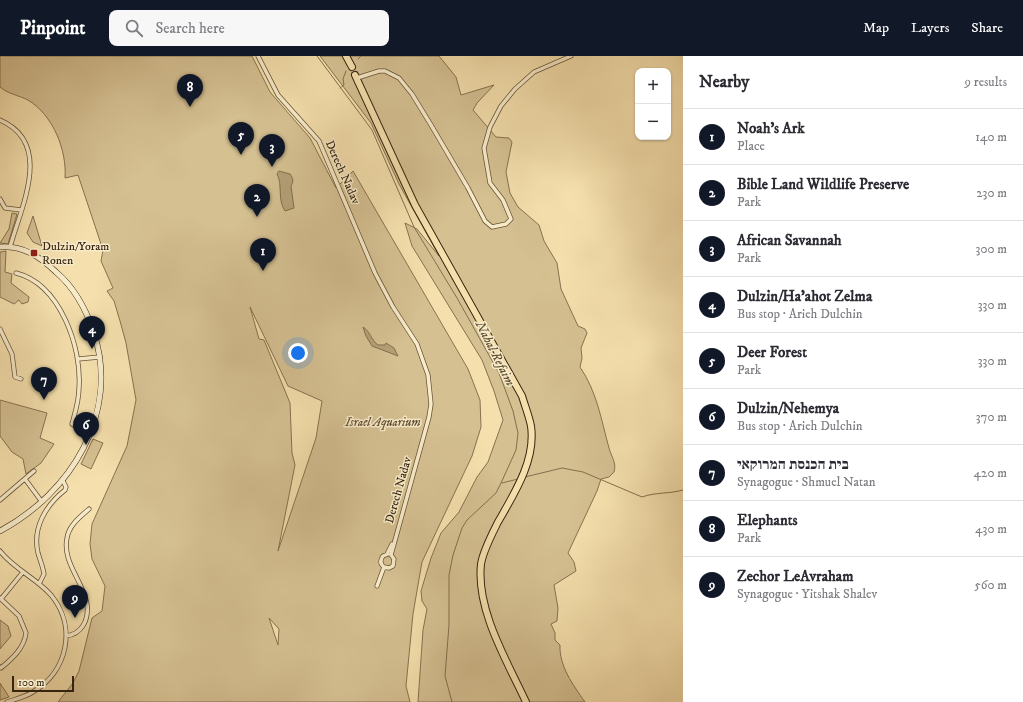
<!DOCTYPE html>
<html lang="en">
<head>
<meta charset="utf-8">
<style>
  body { margin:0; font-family:"IM FELL DW Pica","Frank Ruhl Libre",serif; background:#f7f7f7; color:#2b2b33 }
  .controls { position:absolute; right:12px; top:12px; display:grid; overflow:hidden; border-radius:8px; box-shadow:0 1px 3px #0004 }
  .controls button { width:36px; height:36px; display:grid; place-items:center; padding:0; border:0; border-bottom:1px solid #e1e1e2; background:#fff; color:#2b2b33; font:20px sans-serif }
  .scale { position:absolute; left:12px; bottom:10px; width:62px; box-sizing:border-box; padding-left:4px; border:2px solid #36250f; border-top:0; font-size:11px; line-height:14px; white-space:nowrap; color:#36250f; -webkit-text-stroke:3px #f8ebca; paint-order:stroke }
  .you { position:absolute; left:298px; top:297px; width:14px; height:14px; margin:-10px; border:3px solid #fff; border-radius:50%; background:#1a73e8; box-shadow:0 0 0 6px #1a73e833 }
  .badge { display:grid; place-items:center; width:26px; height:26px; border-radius:50%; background:#111827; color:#fff; font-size:13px; font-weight:700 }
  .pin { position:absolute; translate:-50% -33px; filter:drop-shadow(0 1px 2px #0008) }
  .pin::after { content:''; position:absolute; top:21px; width:14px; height:12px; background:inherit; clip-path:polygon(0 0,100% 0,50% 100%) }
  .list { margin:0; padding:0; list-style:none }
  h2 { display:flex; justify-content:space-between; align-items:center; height:52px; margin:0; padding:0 16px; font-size:17px }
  h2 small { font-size:13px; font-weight:400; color:#7c7c81 }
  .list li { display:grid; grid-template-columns:26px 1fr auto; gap:12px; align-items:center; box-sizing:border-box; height:56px; padding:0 16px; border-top:1px solid #e1e1e2 }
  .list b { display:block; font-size:15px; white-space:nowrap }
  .list p { margin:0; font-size:13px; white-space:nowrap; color:#7c7c81 }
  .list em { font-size:13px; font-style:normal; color:#7c7c81 }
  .icon { flex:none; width:22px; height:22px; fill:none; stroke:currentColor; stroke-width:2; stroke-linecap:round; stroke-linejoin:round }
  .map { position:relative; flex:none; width:683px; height:646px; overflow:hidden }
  header { display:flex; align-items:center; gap:24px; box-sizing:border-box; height:56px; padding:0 20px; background:#111827; color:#fff }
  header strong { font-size:19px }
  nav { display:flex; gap:22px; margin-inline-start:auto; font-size:14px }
  .search { width:280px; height:36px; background:#f7f7f7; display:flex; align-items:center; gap:10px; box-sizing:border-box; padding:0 14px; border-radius:8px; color:#7c7c81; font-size:15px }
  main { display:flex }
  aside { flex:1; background:#fff }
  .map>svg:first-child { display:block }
  .green { fill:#d5c092; stroke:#867250; fill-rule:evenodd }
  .water { fill:#b4a077; stroke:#826f4d }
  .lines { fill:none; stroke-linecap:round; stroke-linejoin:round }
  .stream { stroke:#826f4d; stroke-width:1 }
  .street-casing { stroke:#665436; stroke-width:5 }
  .secondary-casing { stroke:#36250f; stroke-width:6 }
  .primary-casing { stroke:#36250f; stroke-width:8 }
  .street { stroke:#f8ebca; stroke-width:3.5 }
  .secondary { stroke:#f8ebca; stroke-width:5 }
  .primary { stroke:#f5e0ad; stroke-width:6 }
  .poi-dot { fill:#8f2418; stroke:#f8ebca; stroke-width:1.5 }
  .labels { text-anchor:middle; stroke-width:3; stroke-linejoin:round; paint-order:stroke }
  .street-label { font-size:12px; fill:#36250f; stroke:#f8ebca }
  .poi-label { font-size:12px; fill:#36250f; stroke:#f8ebca; text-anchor:start }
  .park-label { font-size:12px; font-style:italic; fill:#5e4c30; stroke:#f8ebca }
  .water-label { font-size:13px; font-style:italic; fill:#625033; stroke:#f8ebca }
</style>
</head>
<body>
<header>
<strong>Pinpoint</strong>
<div class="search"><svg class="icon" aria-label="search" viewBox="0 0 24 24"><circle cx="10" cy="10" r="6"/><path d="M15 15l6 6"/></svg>Search here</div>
<nav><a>Map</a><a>Layers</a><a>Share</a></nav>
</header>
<main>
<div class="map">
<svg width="683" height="646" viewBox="0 0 683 646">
  <rect width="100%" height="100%" fill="#f5e0ad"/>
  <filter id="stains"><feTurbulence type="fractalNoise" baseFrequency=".005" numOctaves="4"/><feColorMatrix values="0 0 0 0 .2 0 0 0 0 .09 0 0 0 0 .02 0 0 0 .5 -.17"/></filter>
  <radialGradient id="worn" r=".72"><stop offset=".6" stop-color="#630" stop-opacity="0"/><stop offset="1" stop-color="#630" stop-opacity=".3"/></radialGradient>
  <path class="green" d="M 0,0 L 252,0 L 270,36 L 310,82 L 336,132 L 353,115 L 468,313 L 480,344 L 481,371 L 472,400 L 422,506 L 413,558 L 406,630 L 410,646 L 58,646 L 73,627 L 79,615 L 92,562 L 102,555 L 105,530 L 92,503 L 90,488 L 92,468 L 127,390 L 136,344 L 126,287 L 120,265 L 114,245 L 107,235 L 113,232 L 101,205 L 103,194 L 78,119 L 65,122 C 67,94 53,59 28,44 C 18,39 8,38 0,31 ZM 250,251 L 288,330 L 322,345 L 316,382 L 278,495 L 295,409 L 292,397 L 290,347 L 264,284 L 259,283 ZM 269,562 L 279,573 L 278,589 Z
    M 320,0 L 439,0 L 456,21 L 461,39 L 494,29 L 477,47 L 473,54 L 496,81 L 509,82 L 512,86 L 506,116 L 510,137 L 518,151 L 539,169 L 544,185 L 557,207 L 561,233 L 578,270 L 585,273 L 587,277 L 581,292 L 582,302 L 580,311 C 597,336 601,363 609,392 C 611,400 617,407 614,416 L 609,421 L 601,423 L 597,435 L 568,497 L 574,506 L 576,515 L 554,529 L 558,552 L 557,565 L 551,568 L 555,577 L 555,584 L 560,589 C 559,610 573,629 585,646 L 418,646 L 423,574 L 427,553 L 422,545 L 421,535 L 431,502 L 441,477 L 459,456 L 477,421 L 488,406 L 503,364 L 494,335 L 482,304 L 412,190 L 405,167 L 417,173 L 439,200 L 399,128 L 371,67 Z
    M 12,157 L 17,158 L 8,188 L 0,187 L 9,173 Z
    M 33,160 L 42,190 L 33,186 L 27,177 Z
    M 6,195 L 5,216 L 12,218 L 11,227 L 29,241 L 28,246 L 22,248 L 19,244 L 14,248 L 0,241 L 0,196 Z
    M 0,344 L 47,357 L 40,382 L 54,388 L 41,407 L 26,418 L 23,403 L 12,396 L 0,380 Z
    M 93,383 L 103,387 L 91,413 L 81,408 Z
    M 0,564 L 8,570 L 11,580 L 0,593 Z
    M 0,627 L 9,641 L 0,644 Z"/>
  <path class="water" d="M 279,115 L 290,118 C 293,122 294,125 291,130 L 294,152 L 285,155 C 277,143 283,129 277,118 Z
    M 363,271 C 370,275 371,284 378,289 L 385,289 L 386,287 L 394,292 L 398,300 L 372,290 L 366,280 Z"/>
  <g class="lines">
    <path class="stream" d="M 317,0 L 372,74 L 414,171 L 457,242 L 499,317 L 513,355 L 518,377 L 516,394 L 501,427 L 496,437 L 467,464 L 462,472 L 453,499 L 449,519 L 449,569 L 445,620 L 452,646
      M 358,3 L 361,0
      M 340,32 L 344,29 L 343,23 L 346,15
      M 525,421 L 562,412 L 583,416 L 642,441 C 656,436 669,438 683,434
      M 502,427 L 518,423"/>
    <g class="street-casing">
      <path id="street" d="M 258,0 L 278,39 L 319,85 L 375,217 L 393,251 L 417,288 L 428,319 L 431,348 L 429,361 L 391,499
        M 357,22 L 379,15 L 385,15 L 399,22 L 412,38 L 431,69 L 468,132 L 485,165 L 492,171 L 506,168 L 511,163 L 503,144 L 490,127 L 484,92 L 490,71 L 501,50 L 515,33 L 534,16 L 571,0
        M 0,64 C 54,87 21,151 10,191
        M 0,143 L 5,152 L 21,154
        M 16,217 C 60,228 82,291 79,332 C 79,345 75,357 72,368 L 90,378
        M 0,273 L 12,298 L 15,321 L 21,323
        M 78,303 L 100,301
        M 25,423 L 42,446
        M 0,444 L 34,415
        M 0,495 C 14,513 36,522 51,539 C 77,571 68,615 33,636 C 25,641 16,643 7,646
        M 387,498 L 392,488
        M 384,511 C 380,508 380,504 383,500 L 388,498
        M 384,511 L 389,512 L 393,510 L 394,503 L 391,499
        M 39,528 L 44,518 C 43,511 40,504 38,497 C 32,472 46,449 65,434 L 66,431 L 63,425
        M 377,530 L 384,511
        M 0,542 L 19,560 L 26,577 C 24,592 13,602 1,612 L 0,611
        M 1,543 L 23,516
        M 66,580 C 82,578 89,564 87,548 C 83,525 62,506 67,482 C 69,469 80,461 89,453"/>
    </g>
    <g class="secondary-casing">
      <path id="secondary" d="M 0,191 C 23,189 40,201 56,216 C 75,232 86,253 94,277 C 120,358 71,437 0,475"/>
    </g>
    <g class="primary-casing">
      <path id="primary" d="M 346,0 L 352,11
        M 355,19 L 415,149 L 522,340 C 525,350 529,360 531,370 C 536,404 514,438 498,466 C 492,478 483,495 481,508 C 476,554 507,605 526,646"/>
    </g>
    <use href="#street" class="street"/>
    <use href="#secondary" class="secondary"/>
    <use href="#primary" class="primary"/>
  </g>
  <rect class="poi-dot" x="30" y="193" width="8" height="8" rx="2"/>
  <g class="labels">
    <g class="street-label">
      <text transform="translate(343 116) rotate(66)" y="4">Derech Nadav</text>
      <text transform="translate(398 434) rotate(-74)" y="4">Derech Nadav</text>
    </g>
    <g class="poi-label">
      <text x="42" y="194">Dulzin/Yoram<tspan x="42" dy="14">Ronen</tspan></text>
    </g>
    <g class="park-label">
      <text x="383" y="370">Israel Aquarium</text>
    </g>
    <g class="water-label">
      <text transform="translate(496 297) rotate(63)" y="5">Nahal Refaim</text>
    </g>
  </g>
  <rect width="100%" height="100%" filter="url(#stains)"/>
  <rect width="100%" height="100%" fill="url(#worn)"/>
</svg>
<div class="controls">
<button>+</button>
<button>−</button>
</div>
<div class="scale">100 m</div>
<div class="you"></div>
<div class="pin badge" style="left:263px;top:215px">1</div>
<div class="pin badge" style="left:257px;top:161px">2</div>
<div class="pin badge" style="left:272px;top:111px">3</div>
<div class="pin badge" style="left:92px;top:293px">4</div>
<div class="pin badge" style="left:241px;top:99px">5</div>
<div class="pin badge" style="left:86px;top:389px">6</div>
<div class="pin badge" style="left:44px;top:344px">7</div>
<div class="pin badge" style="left:190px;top:51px">8</div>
<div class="pin badge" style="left:75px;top:562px">9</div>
</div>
<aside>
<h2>Nearby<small>9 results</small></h2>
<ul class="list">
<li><span class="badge">1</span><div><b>Noah's Ark</b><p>Place</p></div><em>140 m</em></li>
<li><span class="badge">2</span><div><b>Bible Land Wildlife Preserve</b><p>Park</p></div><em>230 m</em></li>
<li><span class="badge">3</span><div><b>African Savannah</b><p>Park</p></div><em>300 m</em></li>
<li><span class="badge">4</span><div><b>Dulzin/Ha'ahot Zelma</b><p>Bus stop · Arieh Dulchin</p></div><em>330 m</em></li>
<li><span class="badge">5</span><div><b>Deer Forest</b><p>Park</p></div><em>330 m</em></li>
<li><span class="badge">6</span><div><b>Dulzin/Nehemya</b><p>Bus stop · Arieh Dulchin</p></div><em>370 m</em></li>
<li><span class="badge">7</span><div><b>בית הכנסת המרוקאי</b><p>Synagogue · Shmuel Natan</p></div><em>420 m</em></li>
<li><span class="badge">8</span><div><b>Elephants</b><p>Park</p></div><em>430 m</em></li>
<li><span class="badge">9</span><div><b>Zechor LeAvraham</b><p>Synagogue · Yitshak Shalev</p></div><em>560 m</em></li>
</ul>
</aside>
</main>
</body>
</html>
